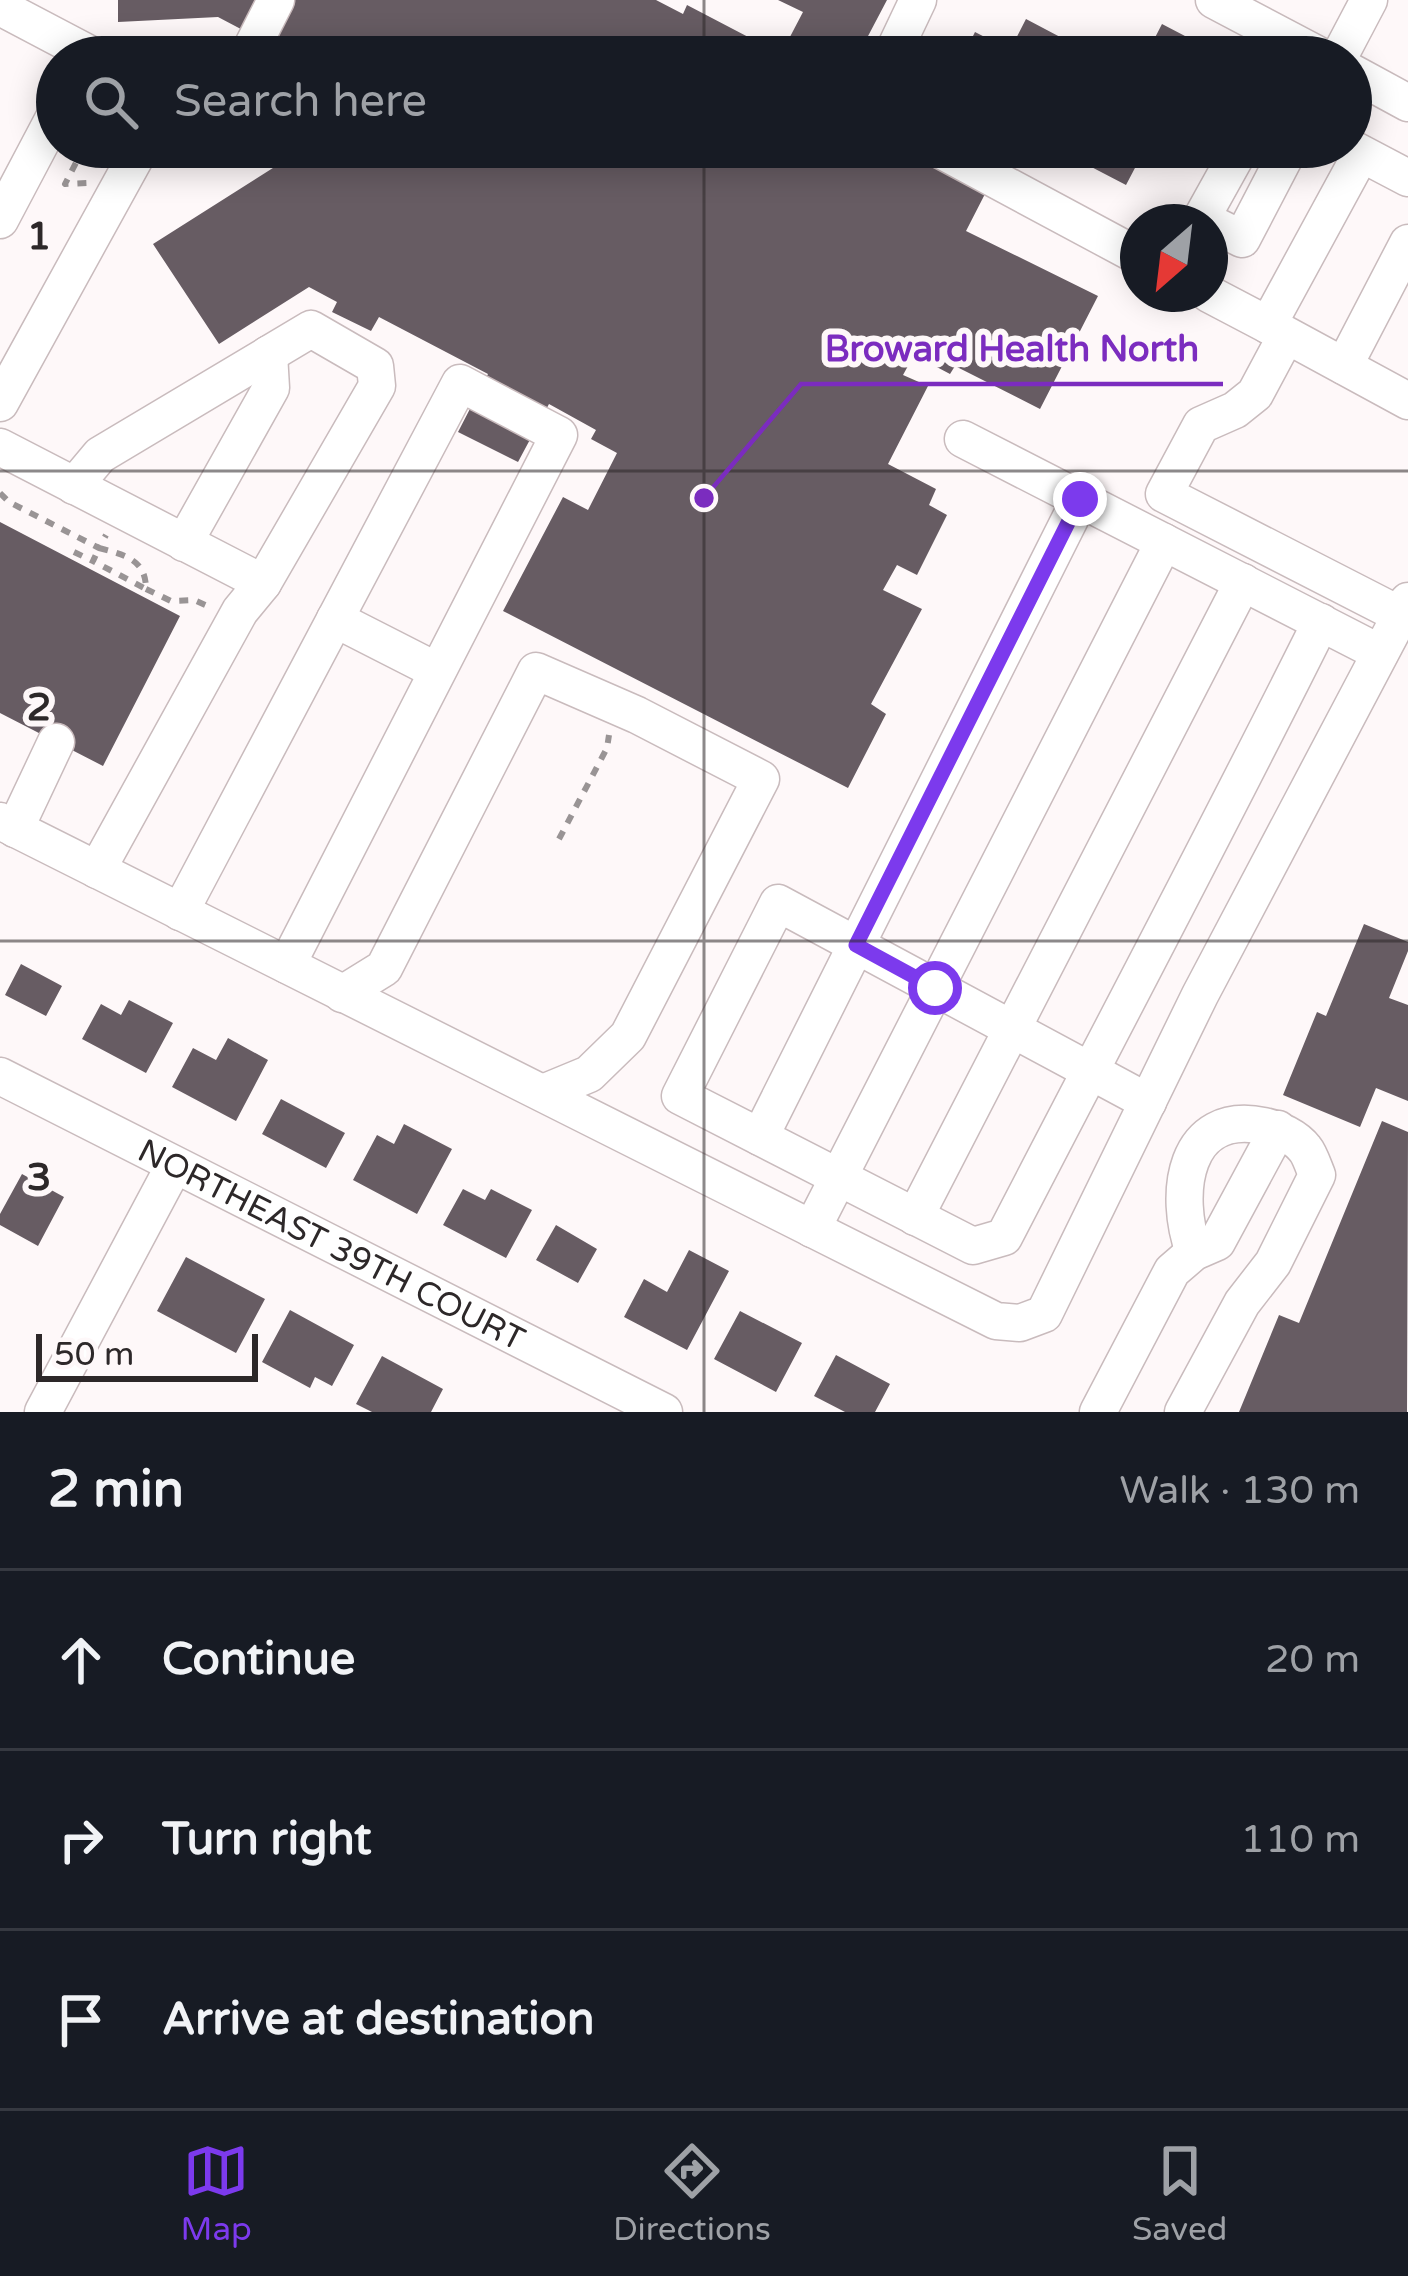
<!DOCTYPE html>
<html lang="en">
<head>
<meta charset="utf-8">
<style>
  body { margin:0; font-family:"Varela Round",sans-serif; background:#20242c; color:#f1f3f6 }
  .compass { position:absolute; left:1120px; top:204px; width:108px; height:108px; border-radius:50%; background:#171b24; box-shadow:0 6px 30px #0003; rotate:208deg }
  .scale { position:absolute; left:36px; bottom:30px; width:222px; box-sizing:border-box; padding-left:12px; border:6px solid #2d2829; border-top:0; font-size:33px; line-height:42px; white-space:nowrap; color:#2d2829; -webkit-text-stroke:9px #fef8f9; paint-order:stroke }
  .stop { position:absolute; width:36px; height:36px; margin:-27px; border:9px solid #7c3aed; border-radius:50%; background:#fff }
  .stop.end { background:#7c3aed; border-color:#fff; box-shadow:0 3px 12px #0008 }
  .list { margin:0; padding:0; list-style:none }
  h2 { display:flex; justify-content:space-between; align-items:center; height:156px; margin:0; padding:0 48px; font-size:51px }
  h2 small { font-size:39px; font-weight:400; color:#9ea1a6 }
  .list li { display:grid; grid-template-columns:78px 1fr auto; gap:36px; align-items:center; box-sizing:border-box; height:180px; padding:0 48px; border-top:3px solid #363941 }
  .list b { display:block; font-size:45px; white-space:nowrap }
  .list em { font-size:39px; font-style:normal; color:#9ea1a6 }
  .icon { flex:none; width:66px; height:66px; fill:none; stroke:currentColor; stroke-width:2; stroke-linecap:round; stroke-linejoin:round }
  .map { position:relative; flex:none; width:1408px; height:1412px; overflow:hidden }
  .search { position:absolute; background:#171b24; box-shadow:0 6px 30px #0003; left:36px; right:36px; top:36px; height:132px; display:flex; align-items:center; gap:30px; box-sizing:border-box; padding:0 42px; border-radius:66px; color:#9ea1a6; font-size:45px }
  .sheet { height:696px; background:#171b24 }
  nav { display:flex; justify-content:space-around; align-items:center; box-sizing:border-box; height:168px; border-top:3px solid #363941; background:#171b24; font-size:33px; color:#9ea1a6 }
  nav a { display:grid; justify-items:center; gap:6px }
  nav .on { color:#7c3aed }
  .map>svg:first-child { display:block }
  .building { fill:#675c63 }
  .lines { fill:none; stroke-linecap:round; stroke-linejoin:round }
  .minor-casing { stroke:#c9bbbd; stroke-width:39 }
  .path { stroke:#999495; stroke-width:6; stroke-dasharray:9 9; stroke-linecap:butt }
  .minor { stroke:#fff; stroke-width:36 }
  .route { stroke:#7c3aed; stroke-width:15 }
  .grid { fill:none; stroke:#2d2829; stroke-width:3; stroke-opacity:0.55 }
  .labels { text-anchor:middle; stroke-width:12; stroke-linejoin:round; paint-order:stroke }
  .street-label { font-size:33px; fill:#2d2829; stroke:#fef8f9 }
  .grid-label { font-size:39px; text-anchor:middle; font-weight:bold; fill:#2d2829; stroke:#fef8f9; stroke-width:12; stroke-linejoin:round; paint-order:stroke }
  .leader { fill:none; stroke:#7b2cbf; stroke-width:4.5 }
  .callout-dot { fill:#7b2cbf; stroke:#fef8f9; stroke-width:4.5 }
  .callout-label { font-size:36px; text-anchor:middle; font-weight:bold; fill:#7b2cbf; stroke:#fef8f9; stroke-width:12; stroke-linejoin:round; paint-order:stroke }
</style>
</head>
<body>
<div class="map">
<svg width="1408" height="1412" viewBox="0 0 1408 1412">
  <rect width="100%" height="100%" fill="#fef8f9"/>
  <path class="building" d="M 118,0 L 656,0 L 683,14 L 687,5 L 781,54 L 803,12 L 778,0 L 887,0 L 857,57 L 283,57 L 277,48 L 218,17 L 118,22 Z
    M 1026,19 L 1098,57 L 999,57 L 970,42 L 975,32 L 1010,50 Z
    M 1162,24 L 1208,48 L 1203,57 L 1145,57 Z
    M 306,147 L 899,147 L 986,192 L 966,231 L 1098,296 L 1040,409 L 955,366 L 950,374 L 914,355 L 903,375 L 928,386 L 888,464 L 936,489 L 929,505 L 947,515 L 917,575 L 897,565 L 883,590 L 922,609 L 871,704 L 886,714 L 848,788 L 503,611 L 563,497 L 588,510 L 617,453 L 591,439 L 596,430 L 549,404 L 518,462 L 458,432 L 488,374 L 379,317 L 371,331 L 332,312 L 337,302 L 309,287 L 219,344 L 153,244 Z
    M 1053,147 L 1146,147 L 1126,185 Z
    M 0,522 L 180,616 L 103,766 L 0,713 Z
    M 1364,924 L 1408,942 L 1408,951 L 1389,998 L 1408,1005 L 1408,1101 L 1376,1088 L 1360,1127 L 1283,1095 L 1317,1012 L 1326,1016 Z
    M 21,964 L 62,986 L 46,1016 L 5,995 Z
    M 129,1000 L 173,1023 L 146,1073 L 82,1039 L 101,1004 L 121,1015 Z
    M 228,1038 L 268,1060 L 236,1121 L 172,1087 L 193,1048 L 216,1060 Z
    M 281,1099 L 345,1133 L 326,1168 L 262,1134 Z
    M 1382,1121 L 1408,1132 L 1407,1412 L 1239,1412 L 1279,1315 L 1299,1323 Z
    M 404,1124 L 452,1149 L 417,1214 L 353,1180 L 377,1135 L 394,1144 Z
    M 22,1174 L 64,1197 L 38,1246 L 0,1225 L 0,1214 Z
    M 463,1189 L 485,1200 L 491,1189 L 532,1210 L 506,1258 L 443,1225 Z
    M 556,1225 L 597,1249 L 578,1283 L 536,1260 Z
    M 689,1250 L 729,1271 L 687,1350 L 624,1317 L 644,1279 L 667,1292 Z
    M 186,1257 L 265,1299 L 236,1353 L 157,1311 Z
    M 290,1310 L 354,1345 L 332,1386 L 315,1377 L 310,1388 L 262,1362 Z
    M 740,1311 L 802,1343 L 776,1392 L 714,1359 Z
    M 836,1355 L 890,1384 L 875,1412 L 845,1412 L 814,1396 Z
    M 382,1356 L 443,1389 L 431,1412 L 372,1412 L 356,1404 Z"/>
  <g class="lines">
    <g class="minor-casing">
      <g id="minor">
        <path d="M 1214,0 L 1322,57"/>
        <path d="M 0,7 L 95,57"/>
        <path d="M 247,57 L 276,0"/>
        <path d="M 891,57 L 918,0"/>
        <path d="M 1339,57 L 1369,0"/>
        <path d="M 1351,72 L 1408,103"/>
        <path d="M 935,147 L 1138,256"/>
        <path d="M 1349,147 L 1408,178"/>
        <path d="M 0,220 L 57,112"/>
        <path d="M 1207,222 L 1201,219 L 1241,147"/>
        <path d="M 1210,223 L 1242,239 L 1290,147"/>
        <path d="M 1209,294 L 1268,325 L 1361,154"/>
        <path d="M 1268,325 L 1408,401"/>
        <path d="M 1286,336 L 1255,394 L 1235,410 L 1201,425 L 1164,494 L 1400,615"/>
        <path d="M 1344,366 L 1408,243"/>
        <path d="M 0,403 L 141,147"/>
        <path d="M 963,439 L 1380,653"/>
        <path d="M 0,447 L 263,583"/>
        <path d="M 74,486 L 100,455 L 311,329 L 375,366 L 377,386 L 263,583 L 240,611 L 97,870"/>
        <path d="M 184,543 L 271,388 L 269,354"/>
        <path d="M 335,619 L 437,671"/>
        <path d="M 0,821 L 996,1321 L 1020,1323 L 1044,1314 L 1200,995 L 1408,601"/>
        <path d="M 15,829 L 56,742"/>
        <path d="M 180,912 L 460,383 L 559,435 L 287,965"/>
        <path d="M 342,994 L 384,968 L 536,671 L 637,715 L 761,779 L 628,1036 L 589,1074 L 543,1093"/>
        <path id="s1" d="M 0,1076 L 664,1412"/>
        <path d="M 1148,1102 L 778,903 L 680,1096 L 973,1246 L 1004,1237 C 1110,1032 1218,829 1321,622"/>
        <path d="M 760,1137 L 1080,499"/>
        <path d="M 915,1217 L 1243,582"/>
        <path d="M 812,1229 L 1164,542"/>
        <path d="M 43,1412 L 174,1166"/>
        <path d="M 1098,1412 L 1172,1271 L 1194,1252 L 1217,1242 L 1278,1129"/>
        <path d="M 1183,1412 L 1242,1303 L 1273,1263 L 1317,1175 C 1314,1168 1310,1155 1305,1149 C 1296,1137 1278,1129 1264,1126 C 1183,1109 1173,1195 1194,1252"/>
      </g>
    </g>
    <path class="path" d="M 125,48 L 144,57
      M 84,147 L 65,184 L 87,183
      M 0,493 L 9,502 L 99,548 L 106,535
      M 99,548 C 124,555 146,559 146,589 L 93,561 Z
      M 74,552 L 93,561
      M 146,589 L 171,601 L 194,600 L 210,607
      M 559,839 L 607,748 L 609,735"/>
    <use href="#minor" class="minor"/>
  </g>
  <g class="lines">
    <path class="route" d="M 935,988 L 856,945 L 1080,499"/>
  </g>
  <path class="grid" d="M 704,0 L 704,57M 704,147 L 704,1412M 0,471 L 1408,471M 0,941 L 1408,941"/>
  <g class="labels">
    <g class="street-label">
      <text dy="12" stroke="none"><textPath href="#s1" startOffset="372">NORTHEAST 39TH COURT</textPath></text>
    </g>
  </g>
  <g class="grid-label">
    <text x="39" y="249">1</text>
    <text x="39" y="720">2</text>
    <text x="39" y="1190">3</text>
  </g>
  <path class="leader" d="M704 498L801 384H1223"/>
  <circle class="callout-dot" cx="704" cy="498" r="12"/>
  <g class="callout-label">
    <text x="1012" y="361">Broward Health North</text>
  </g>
</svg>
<svg class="compass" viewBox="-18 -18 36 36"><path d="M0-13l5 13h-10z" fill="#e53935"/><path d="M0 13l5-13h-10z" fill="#9ea1a6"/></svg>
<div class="scale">50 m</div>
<div class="stop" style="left:935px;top:988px"></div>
<div class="stop end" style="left:1080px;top:499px"></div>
<div class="search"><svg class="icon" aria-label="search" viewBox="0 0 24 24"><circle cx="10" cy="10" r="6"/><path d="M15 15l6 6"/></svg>Search here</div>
</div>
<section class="sheet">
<h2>2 min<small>Walk · 130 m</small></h2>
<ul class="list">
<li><svg class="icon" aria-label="ahead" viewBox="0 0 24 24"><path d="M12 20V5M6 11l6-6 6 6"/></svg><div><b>Continue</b></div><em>20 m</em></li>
<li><svg class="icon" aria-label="right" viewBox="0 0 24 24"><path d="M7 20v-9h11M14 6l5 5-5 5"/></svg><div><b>Turn right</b></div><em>110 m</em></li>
<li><svg class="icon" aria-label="arrive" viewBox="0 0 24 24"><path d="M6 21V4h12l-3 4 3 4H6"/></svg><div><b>Arrive at destination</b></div></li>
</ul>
</section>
<nav>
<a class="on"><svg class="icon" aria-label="map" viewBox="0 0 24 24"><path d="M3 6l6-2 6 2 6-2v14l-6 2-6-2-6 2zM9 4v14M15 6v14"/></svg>Map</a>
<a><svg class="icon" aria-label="directions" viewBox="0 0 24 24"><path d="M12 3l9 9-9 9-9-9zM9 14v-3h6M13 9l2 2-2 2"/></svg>Directions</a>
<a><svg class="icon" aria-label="saved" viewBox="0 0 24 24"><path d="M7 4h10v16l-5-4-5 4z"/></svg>Saved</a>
</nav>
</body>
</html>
